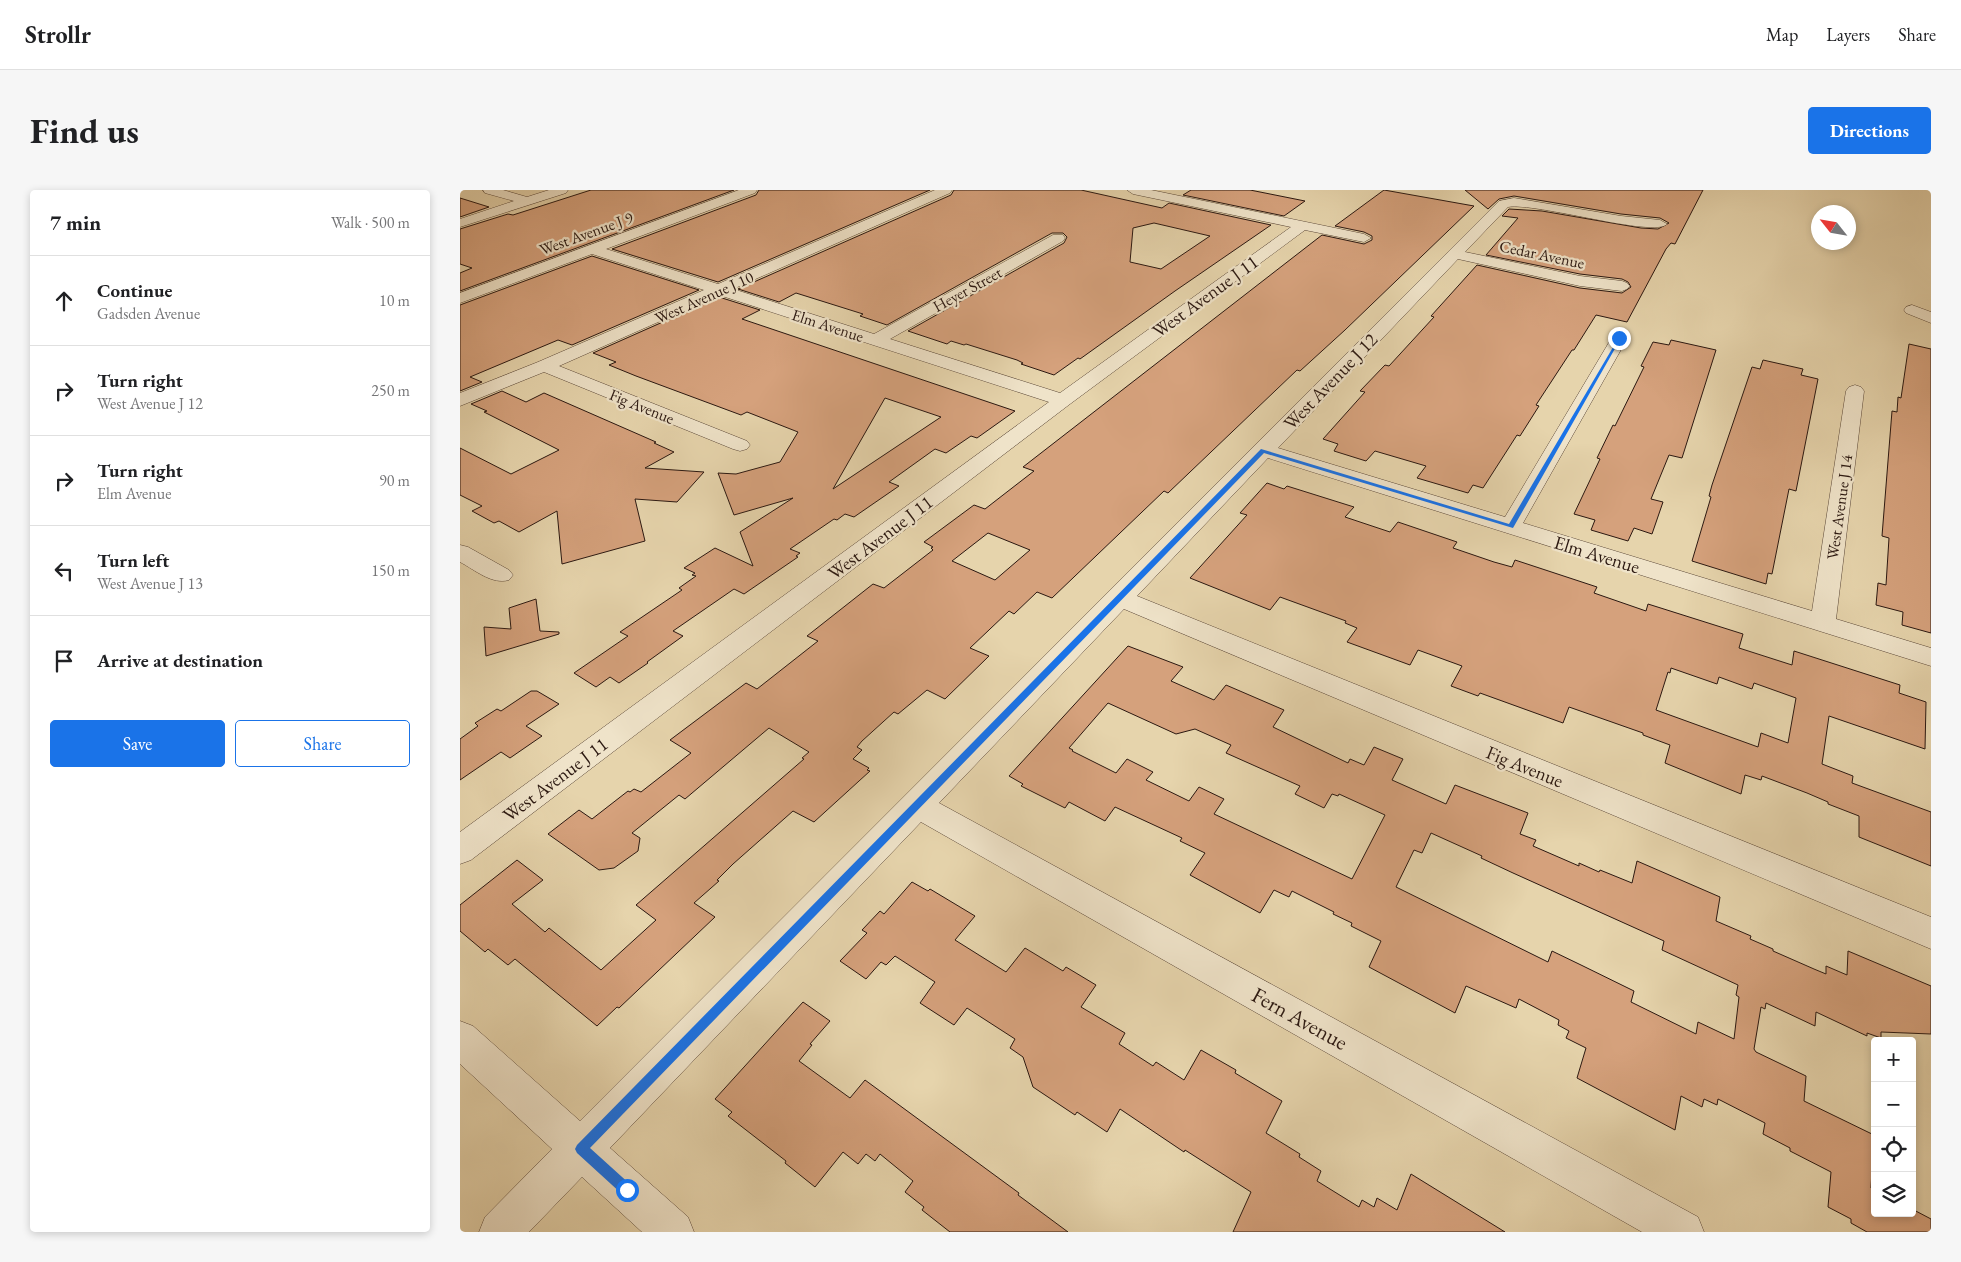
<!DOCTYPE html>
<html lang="en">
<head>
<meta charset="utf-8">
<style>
  body { margin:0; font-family:"EB Garamond",serif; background:#f6f6f6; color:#202124 }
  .controls { position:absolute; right:15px; bottom:15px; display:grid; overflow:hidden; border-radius:5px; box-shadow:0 2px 8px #0003 }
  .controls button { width:45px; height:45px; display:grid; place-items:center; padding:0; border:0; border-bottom:1px solid #e0e0e0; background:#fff; color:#202124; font:25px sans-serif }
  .compass { position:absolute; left:1351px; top:15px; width:45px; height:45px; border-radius:50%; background:#fff; box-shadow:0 2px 8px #0003; rotate:301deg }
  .stop { position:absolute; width:15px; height:15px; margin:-11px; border:4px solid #1a73e8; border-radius:50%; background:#fff }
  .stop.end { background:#1a73e8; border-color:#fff; box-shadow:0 1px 5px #0008 }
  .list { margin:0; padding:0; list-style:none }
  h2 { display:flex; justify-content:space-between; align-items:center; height:65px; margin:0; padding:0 20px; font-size:21px }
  h2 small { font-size:16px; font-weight:400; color:#757577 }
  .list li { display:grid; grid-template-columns:32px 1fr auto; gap:15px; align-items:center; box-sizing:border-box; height:90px; padding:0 20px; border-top:1px solid #e0e0e0 }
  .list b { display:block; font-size:19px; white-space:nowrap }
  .list p { margin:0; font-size:16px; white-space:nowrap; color:#757577 }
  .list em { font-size:16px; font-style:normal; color:#757577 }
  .actions { display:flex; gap:10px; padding:15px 20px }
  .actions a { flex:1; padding:11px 0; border:1px solid #1a73e8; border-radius:5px; text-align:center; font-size:18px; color:#1a73e8 }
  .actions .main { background:#1a73e8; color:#fff }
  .icon { flex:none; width:28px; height:28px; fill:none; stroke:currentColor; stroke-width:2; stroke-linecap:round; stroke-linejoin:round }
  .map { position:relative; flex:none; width:1471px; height:1042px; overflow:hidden; border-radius:5px }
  header { display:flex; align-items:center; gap:30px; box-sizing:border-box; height:70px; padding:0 25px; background:#fff; border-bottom:1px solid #e0e0e0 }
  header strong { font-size:24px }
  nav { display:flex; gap:28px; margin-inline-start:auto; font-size:18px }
  .intro { display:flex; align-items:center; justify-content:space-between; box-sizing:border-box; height:120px; padding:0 30px }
  h1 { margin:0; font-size:35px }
  .button { padding:12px 22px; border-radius:5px; background:#1a73e8; color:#fff; font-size:18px; font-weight:700 }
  main { display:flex; gap:30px; padding:0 30px }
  aside { flex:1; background:#fff; border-radius:5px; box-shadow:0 2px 8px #0003 }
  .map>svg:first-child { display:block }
  .building { fill:#d5a17c; stroke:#2b1811; fill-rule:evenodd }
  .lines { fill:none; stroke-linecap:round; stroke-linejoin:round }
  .minor-casing { stroke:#5a4738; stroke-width:1 }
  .minor { fill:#efe3c9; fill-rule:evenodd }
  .route { fill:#1a73e8 }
  .labels { text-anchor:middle; stroke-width:4.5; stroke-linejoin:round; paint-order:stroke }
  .far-street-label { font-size:16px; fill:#2b1811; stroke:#efe3c9 }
  .street-label { font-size:19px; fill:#2b1811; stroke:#efe3c9 }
  .near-street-label { font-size:22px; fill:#2b1811; stroke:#efe3c9 }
</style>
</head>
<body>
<header>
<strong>Strollr</strong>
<nav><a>Map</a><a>Layers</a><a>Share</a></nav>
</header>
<div class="intro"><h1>Find us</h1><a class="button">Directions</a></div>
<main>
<aside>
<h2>7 min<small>Walk · 500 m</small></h2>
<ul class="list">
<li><svg class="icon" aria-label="ahead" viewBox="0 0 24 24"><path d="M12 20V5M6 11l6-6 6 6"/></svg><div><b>Continue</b><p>Gadsden Avenue</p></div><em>10 m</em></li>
<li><svg class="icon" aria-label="right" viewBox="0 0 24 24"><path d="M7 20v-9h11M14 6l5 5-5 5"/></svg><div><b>Turn right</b><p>West Avenue J 12</p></div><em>250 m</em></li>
<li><svg class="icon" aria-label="right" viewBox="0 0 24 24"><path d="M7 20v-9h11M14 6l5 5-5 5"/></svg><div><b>Turn right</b><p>Elm Avenue</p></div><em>90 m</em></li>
<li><svg class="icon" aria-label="left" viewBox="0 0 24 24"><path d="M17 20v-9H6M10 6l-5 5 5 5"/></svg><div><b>Turn left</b><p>West Avenue J 13</p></div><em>150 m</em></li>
<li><svg class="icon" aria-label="arrive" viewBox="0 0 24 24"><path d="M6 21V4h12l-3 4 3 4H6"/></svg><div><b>Arrive at destination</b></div></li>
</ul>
<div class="actions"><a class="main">Save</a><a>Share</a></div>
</aside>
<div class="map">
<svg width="1471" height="1042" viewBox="0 0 1471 1042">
  <rect width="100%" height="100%" fill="#e6d4ac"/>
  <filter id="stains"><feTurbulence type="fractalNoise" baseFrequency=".004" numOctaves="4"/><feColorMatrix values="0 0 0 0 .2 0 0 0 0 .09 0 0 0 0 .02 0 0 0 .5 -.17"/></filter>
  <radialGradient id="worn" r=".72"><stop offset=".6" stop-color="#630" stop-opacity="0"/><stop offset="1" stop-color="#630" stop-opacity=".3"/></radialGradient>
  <path class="building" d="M 131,0 L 274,0 L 0,101 L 0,83 L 12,78 L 0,74 L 0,39 L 48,24 L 53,25 Z
    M 299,0 L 470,0 L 258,92 L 152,59 L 296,5 Z
    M 494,0 L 621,0 L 702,18 L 709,13 L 811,35 L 715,101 L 620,169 L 618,168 L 594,185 L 561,174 L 563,173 L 557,170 L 506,154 L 504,155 L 491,151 L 487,154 L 448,141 L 604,53 L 607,47 L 603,43 L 592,43 L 427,135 L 400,126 L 403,124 L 336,103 L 319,112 L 278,99 L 491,5 ZM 694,33 L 750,46 L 701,79 L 670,72 L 673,38 Z
    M 731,0 L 790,0 L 845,11 L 824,26 L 723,5 Z
    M 924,0 L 1014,16 L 885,140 L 840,181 L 837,180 L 708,303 L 704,301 L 592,408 L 577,402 L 554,424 L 549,421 L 510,458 L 529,466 L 485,509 L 467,500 L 438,524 L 434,522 L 402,551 L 397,557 L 402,560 L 393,569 L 409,578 L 407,580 L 410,581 L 354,632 L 333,621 L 273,674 L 257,690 L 259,691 L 234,713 L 255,727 L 159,818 L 157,817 L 137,836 L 55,769 L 48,775 L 28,759 L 25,762 L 0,741 L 0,715 L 57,670 L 83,690 L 52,714 L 85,742 L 89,738 L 141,780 L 196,730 L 176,715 L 344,569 L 342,568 L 349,562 L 309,538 L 225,609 L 219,605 L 172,643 L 180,648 L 178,661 L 154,678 L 139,680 L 88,644 L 119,620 L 132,629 L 168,601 L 170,602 L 174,599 L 181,602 L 231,563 L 210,550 L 286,493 L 297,499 L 358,451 L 347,446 L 413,394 L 424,398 L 473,360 L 471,358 L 473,357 L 464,352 L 514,315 L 525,319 L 574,281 L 563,277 L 862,45 L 904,54 L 912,50 L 912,46 L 904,42 L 875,36 ZM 528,343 L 570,360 L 535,390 L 492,371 Z
    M 1005,0 L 1243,0 L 1215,54 L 1211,53 L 1206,59 L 1167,132 L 1136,125 L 1114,160 L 1112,160 L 1076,215 L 1079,216 L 1060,246 L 1057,245 L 1023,298 L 1013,295 L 1008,303 L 957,288 L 966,276 L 915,261 L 906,271 L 874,261 L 878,254 L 863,249 L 905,202 L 900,201 L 925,175 L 929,176 L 974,127 L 971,126 L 1017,75 L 1120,98 L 1162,103 L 1171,97 L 1168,92 L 1162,89 L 1120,84 L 1026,65 L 1058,28 L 1042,26 L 1049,19 L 1082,21 L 1181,38 L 1198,39 L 1209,33 L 1200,28 L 1161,24 L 1054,6 L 1039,9 L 1028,19 Z
    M 0,8 L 29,17 L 0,27 Z
    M 132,66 L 239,100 L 112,155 L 98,150 L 10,187 L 22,192 L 0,201 L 0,115 Z
    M 259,107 L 300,120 L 282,129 L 555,221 L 517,248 L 511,246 L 486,263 L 475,259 L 429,292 L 439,296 L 394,327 L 385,324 L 377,330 L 374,329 L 330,359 L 340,363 L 336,366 L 338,367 L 284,404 L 274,399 L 213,441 L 223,446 L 187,472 L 188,473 L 159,493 L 150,487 L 136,497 L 114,483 L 168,446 L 160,442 L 222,400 L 219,398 L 236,386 L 232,385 L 235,383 L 224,378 L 255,358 L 293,376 L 280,342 L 333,308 L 274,325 L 258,283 L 276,284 L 320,272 L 338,242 L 287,222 L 281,225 L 176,186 L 149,175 L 156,172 L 133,163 ZM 425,208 L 481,227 L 373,299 Z
    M 1211,150 L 1256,160 L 1222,268 L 1209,265 L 1191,309 L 1203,312 L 1192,344 L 1174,338 L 1168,351 L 1131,340 L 1135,330 L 1114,324 L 1140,269 L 1137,268 L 1153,235 L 1155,236 L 1184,177 L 1181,176 L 1193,152 L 1209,155 Z
    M 1449,154 L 1471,159 L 1471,443 L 1442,435 L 1443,422 L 1416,415 L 1418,393 L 1426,395 L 1429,348 L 1422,346 L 1432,221 L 1437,222 L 1438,207 L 1441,208 Z
    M 1303,170 L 1343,179 L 1341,185 L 1358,189 L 1336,301 L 1329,299 L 1312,384 L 1308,383 L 1306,394 L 1232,371 L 1251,307 L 1249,306 L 1252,295 L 1292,177 L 1300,179 Z
    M 42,201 L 66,212 L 84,203 L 196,252 L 194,253 L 214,262 L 185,278 L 244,282 L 217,312 L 175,309 L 185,351 L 102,374 L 97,321 L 59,342 L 39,331 L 34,333 L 12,321 L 22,316 L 0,305 L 0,258 L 51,284 L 99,260 L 24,222 L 27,221 L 11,214 Z
    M 807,293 L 824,299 L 827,296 L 894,317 L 885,327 L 930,342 L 938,332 L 997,352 L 993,358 L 1034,372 L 1052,377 L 1055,370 L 1137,397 L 1134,403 L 1186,421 L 1188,414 L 1283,444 L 1279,458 L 1332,475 L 1334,461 L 1440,495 L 1439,503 L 1466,512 L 1465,559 L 1369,526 L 1362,574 L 1393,586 L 1392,593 L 1471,622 L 1471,676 L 1399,647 L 1399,626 L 1368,614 L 1368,612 L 1347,603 L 1302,586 L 1301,590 L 1285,585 L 1281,604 L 1205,573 L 1210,555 L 1183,545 L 1183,543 L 1109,517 L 1103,533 L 1020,503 L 1018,506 L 991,496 L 1002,476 L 958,460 L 950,475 L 887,452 L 897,438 L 885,433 L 886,431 L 820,407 L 810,420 L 730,388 L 787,325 L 780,323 ZM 1211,478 L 1257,494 L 1259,487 L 1292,499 L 1294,493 L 1336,508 L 1328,553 L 1301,543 L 1298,557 L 1196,520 L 1208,482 L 1210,483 Z
    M 76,409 L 80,441 L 99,442 L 99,444 L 26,466 L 24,437 L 51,439 L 49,418 Z
    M 668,456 L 723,477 L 711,491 L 754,510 L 766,495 L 824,520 L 813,537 L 888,573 L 890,569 L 904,575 L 914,557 L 943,569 L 932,590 L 986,614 L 995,595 L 1068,623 L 1060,644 L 1076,650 L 1073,656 L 1119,676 L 1119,673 L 1139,682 L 1140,680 L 1172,693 L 1177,671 L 1260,707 L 1256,731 L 1291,746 L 1290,749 L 1313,759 L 1313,761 L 1354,779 L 1366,784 L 1366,776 L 1387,785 L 1388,761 L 1471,796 L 1471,844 L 1421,842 L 1421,848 L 1407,843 L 1407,846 L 1356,822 L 1355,836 L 1306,813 L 1305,819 L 1301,817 L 1294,859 L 1296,862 L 1346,886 L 1344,911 L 1414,945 L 1411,998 L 1415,1000 L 1415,1023 L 1452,1023 L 1452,1019 L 1471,1029 L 1471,1042 L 1407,1042 L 1391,1033 L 1391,1029 L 1368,1017 L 1371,982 L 1330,961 L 1330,958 L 1303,944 L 1305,933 L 1258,909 L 1257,915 L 1244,909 L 1242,917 L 1221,906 L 1215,940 L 1117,888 L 1126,858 L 1106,848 L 1109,841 L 1098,835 L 1099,830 L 1059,809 L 1056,818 L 1006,796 L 995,823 L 909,777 L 921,751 L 891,736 L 892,733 L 873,724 L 874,722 L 832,701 L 829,707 L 814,700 L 800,723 L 730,685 L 745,663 L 720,651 L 722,648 L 655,617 L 645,631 L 609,612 L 605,618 L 561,596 L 563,594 L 549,586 ZM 648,513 L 716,544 L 735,539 L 771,555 L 766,563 L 840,596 L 835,604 L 864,618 L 872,604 L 878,606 L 879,604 L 925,625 L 892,689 L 754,624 L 764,609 L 739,597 L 729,611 L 686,590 L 693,582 L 667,569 L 656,583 L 612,561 L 613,560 L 609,558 ZM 971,643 L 1022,666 L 1021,668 L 1053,683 L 1204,751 L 1202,760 L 1278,795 L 1276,805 L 1279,807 L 1274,849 L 1238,832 L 1236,844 L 1171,812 L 1174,801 L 1121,775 L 1092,761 L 1088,772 L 936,697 L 954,660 L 962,663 Z
    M 71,501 L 77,501 L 99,514 L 66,536 L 82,546 L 50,568 L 41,562 L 0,590 L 0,549 L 18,536 L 15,533 L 37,519 L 41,521 Z
    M 452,692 L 468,701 L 470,699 L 515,726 L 495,750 L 546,782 L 565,758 L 603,781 L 606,777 L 636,795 L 621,817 L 665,843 L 659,854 L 693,876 L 696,872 L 724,890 L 741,860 L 776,880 L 775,883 L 822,911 L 806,943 L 840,964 L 839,967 L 861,981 L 857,991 L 899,1017 L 902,1010 L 914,1017 L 917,1008 L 937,1020 L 951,984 L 1045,1042 L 773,1042 L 791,1002 L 725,960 L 724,962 L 660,919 L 647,942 L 617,922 L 615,925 L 573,897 L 563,867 L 550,858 L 555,849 L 507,818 L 494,835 L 460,813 L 475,792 L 435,766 L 426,775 L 421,772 L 406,789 L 380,771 L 407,743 L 402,740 L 420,721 L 424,724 Z
    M 343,812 L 370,831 L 350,854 L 352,855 L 339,871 L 390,908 L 405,890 L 559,1003 L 558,1005 L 608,1042 L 490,1042 L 462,1020 L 464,1017 L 445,1002 L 453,991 L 420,964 L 415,971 L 406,964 L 398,974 L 383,962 L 355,997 L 325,973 L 326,971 L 268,926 L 272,922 L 255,909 Z"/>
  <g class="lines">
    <g class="minor-casing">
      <path id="minor" d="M 23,0 L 43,0 L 67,7 L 89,0 L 108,0 L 106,3 L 0,37 L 0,29 L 54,11 L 25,3 Z
        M 279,0 L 297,0 L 295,3 L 146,59 L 258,94 L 475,0 L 492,0 L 490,3 L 273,99 L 414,144 L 593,45 L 603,45 L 605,48 L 603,51 L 430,149 L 600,203 L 831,37 L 673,4 L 667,0 L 691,0 L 904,44 L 911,48 L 904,52 L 845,40 L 610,214 L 11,670 L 0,674 L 0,642 L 589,212 L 259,105 L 99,176 L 287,251 L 290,255 L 287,259 L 280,261 L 273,259 L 84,182 L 0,216 L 0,203 L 78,172 L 244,100 L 132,64 L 0,113 L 0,103 Z
        M 1054,8 L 1161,26 L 1200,30 L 1207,34 C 1195,48 1075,12 1048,17 L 1005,62 L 1120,86 L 1162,91 L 1167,93 L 1170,96 L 1167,99 L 1162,101 L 1120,96 L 998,69 L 818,258 L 1045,327 L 1151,149 L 1153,145 L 1165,145 L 1167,149 L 1063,333 L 1352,421 L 1386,201 L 1389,197 L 1395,195 L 1401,197 L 1404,201 L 1376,429 L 1471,458 L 1471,476 L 808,268 L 677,406 L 1471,727 L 1471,759 L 664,419 L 479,613 L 1238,1027 L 1244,1042 L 1182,1042 L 461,632 L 150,958 L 228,1027 L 234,1042 L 182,1042 L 122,987 L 69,1042 L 19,1042 L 25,1027 L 92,959 L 0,874 L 0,831 L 13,836 L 120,931 L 989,61 L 1039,11 Z
        M 1452,115 L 1471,122 L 1471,133 L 1446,123 L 1444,120 L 1446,117 Z
        M 0,355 L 8,357 L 49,380 L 53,385 L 49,390 C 32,395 15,380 0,372 Z"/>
    </g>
    <use href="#minor" class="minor"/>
  </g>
  <path class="route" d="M 1159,147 L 1161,148 L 1053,338 L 804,263 L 130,958 L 172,996 L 173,1000 L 172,1005 L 167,1007 L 163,1005 L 117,963 L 115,959 L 117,955 L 801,259 L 1049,334 Z"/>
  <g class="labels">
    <g class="far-street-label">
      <text transform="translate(126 43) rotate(-20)" y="6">West Avenue J 9</text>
      <text transform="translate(1082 64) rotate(12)" y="6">Cedar Avenue</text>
      <text transform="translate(507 99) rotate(-29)" y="6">Heyer Street</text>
      <text transform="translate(244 107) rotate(-24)" y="6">West Avenue J 10</text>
      <text transform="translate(368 135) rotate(18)" y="6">Elm Avenue</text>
      <text transform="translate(182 216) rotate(22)" y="6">Fig Avenue</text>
      <text transform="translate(1379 317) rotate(-82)" y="6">West Avenue J 14</text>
    </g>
    <g class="street-label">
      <text transform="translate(745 106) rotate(-36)" y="7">West Avenue J 11</text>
      <text transform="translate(870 191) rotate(-46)" y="7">West Avenue J 12</text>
      <text transform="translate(420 347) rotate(-37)" y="7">West Avenue J 11</text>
      <text transform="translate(1137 364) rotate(17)" y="7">Elm Avenue</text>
      <text transform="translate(1065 576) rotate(22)" y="7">Fig Avenue</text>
      <text transform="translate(95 589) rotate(-37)" y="7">West Avenue J 11</text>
    </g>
    <g class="near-street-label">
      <text transform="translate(840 828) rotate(29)" y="8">Fern Avenue</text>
    </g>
  </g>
  <rect width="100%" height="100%" filter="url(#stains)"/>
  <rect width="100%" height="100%" fill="url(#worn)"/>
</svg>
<div class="controls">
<button>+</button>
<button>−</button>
<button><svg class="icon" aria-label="locate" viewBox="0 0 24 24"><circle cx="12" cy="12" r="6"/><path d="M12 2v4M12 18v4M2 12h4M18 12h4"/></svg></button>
<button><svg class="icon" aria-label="layers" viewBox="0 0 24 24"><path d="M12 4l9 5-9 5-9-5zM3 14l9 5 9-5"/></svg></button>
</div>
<svg class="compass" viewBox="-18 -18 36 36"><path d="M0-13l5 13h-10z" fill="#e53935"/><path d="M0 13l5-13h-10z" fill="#757577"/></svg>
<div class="stop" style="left:167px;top:1000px"></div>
<div class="stop end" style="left:1159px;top:148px"></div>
</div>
</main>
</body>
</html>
